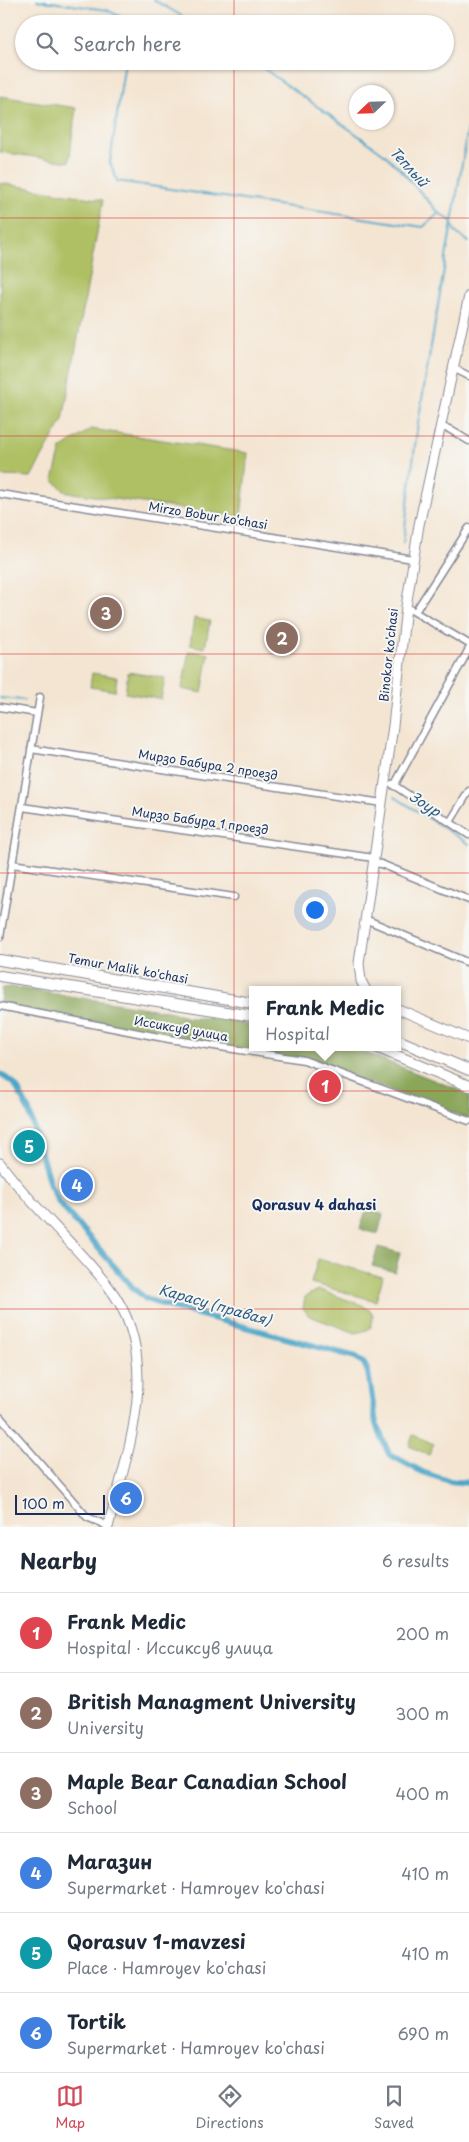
<!DOCTYPE html>
<html lang="en">
<head>
<meta charset="utf-8">
<style>
  body { margin:0; font-family:"Playpen Sans",sans-serif; background:#f6f6f7; color:#1f2937 }
  .compass { position:absolute; left:349px; top:85px; width:45px; height:45px; border-radius:50%; background:#fff; box-shadow:0 1px 4px #0004; rotate:247deg }
  .scale { position:absolute; left:15px; bottom:12px; width:90px; box-sizing:border-box; padding-left:5px; border:2px solid #1b2f5e; border-top:0; font-size:14px; line-height:18px; white-space:nowrap; color:#1b2f5e; -webkit-text-stroke:4px #f6f6f2; paint-order:stroke }
  .you { position:absolute; left:314px; top:909px; width:18px; height:18px; margin:-12px; border:4px solid #fff; border-radius:50%; background:#1a73e8; box-shadow:0 0 0 8px #1a73e833 }
  .badge { display:grid; place-items:center; width:32px; height:32px; border-radius:50%; background:#d1495b; color:#fff; font-size:16px; font-weight:700 }
  .pin { position:absolute; translate:-50% -50%; border:2px solid #fff; box-shadow:0 1px 5px #0006 }
  .popup { position:absolute; left:249px; top:986px; width:152px; height:65px; box-sizing:border-box; display:grid; place-content:center; border-radius:0px; background:#fff; filter:drop-shadow(0 1px 4px #0005); font-size:16px; white-space:nowrap; color:#747a83 }
  .popup b { font-size:19px; color:#1f2937 }
  .popup::after { content:''; position:absolute; left:50%; top:100%; margin-left:-10px; border:10px solid transparent; border-top-color:#fff }
  .list { margin:0; padding:0; list-style:none }
  h2 { display:flex; justify-content:space-between; align-items:center; height:65px; margin:0; padding:0 20px; font-size:21px }
  h2 small { font-size:16px; font-weight:400; color:#747a83 }
  .list li { display:grid; grid-template-columns:32px 1fr auto; gap:15px; align-items:center; box-sizing:border-box; height:80px; padding:0 20px; border-top:1px solid #e0e1e3 }
  .list b { display:block; font-size:19px; white-space:nowrap }
  .list p { margin:0; font-size:16px; white-space:nowrap; color:#747a83 }
  .list em { font-size:16px; font-style:normal; color:#747a83 }
  .icon { flex:none; width:28px; height:28px; fill:none; stroke:currentColor; stroke-width:2; stroke-linecap:round; stroke-linejoin:round }
  .map { position:relative; flex:none; width:469px; height:1527px; overflow:hidden }
  .search { position:absolute; background:#fff; box-shadow:0 1px 4px #0004; left:15px; right:15px; top:15px; height:55px; display:flex; align-items:center; gap:12px; box-sizing:border-box; padding:0 18px; border-radius:28px; color:#747a83; font-size:19px }
  .sheet { height:545px; background:#fff }
  nav { display:flex; justify-content:space-around; align-items:center; box-sizing:border-box; height:70px; border-top:1px solid #e0e1e3; background:#fff; font-size:14px; color:#747a83 }
  nav a { display:grid; justify-items:center; gap:2px }
  nav .on { color:#d1495b }
  .map>svg:first-child { display:block }
  .green { fill:#aec063; stroke:#647860 }
  .forest { fill:#8aa659; stroke:#526a5c }
  .lines { fill:none; stroke-linecap:round; stroke-linejoin:round }
  .stream { stroke:#4ba6c9; stroke-width:2 }
  .canal { stroke:#4ba6c9; stroke-width:6 }
  .minor-casing { stroke:#888a98; stroke-width:9 }
  .major-casing { stroke:#888a98; stroke-width:11 }
  .highway-casing { stroke:#888a98; stroke-width:12 }
  .minor { stroke:#fff; stroke-width:6 }
  .major { stroke:#fff; stroke-width:9 }
  .highway { stroke:#fff; stroke-width:10 }
  .grid { fill:none; stroke:#d62828; stroke-width:1; stroke-opacity:0.55 }
  .labels { text-anchor:middle; stroke-width:4; stroke-linejoin:round; paint-order:stroke }
  .street-label { font-size:12px; fill:#1b2f5e; stroke:#f6f6f2 }
  .water-label { font-size:14px; font-style:italic; fill:#2c5983; stroke:#f6f6f2 }
  .neighbourhood-label { font-size:14px; font-weight:bold; fill:#1b2f5e; stroke:#f6f6f2 }
</style>
</head>
<body>
<div class="map">
<svg width="469" height="1527" viewBox="0 0 469 1527">
  <rect width="100%" height="100%" fill="#f6f6f2"/>
  <filter id="ink" filterUnits="userSpaceOnUse"><feTurbulence type="fractalNoise" baseFrequency=".02" numOctaves="2"/><feDisplacementMap in="SourceGraphic" scale="10" xChannelSelector="R" yChannelSelector="G"/><feConvolveMatrix kernelMatrix="1 2 1 2 8 2 1 2 1" color-interpolation-filters="sRGB"/></filter>
  <filter id="wash" filterUnits="userSpaceOnUse"><feTurbulence type="fractalNoise" baseFrequency=".0096" numOctaves="4" result="noise"/><feDisplacementMap in="SourceGraphic" scale="20" xChannelSelector="R" yChannelSelector="G"/><feGaussianBlur stdDeviation="1.12" result="paint"/><feColorMatrix in="noise" values="0 0 0 0 0 0 0 0 0 0 0 0 0 0 0 0 0 1.4 0 .05"/><feComposite in="paint" operator="in"/></filter>
  <g filter="url(#wash)">
    <rect width="100%" height="100%" fill="#f4e5d2"/>
    <path class="green" d="M 0,96 L 76,108 L 69,162 L 0,152 Z
      M 0,183 L 103,200 L 63,420 L 31,477 L 0,476 Z
      M 91,429 L 248,453 L 241,517 L 66,492 L 53,480 L 61,449 Z
      M 194,618 L 210,621 L 205,648 L 190,645 Z
      M 189,651 L 209,654 L 202,693 L 182,689 Z
      M 128,672 L 165,678 L 161,699 L 125,693 Z
      M 92,673 L 117,677 L 115,691 L 90,687 Z
      M 318,1259 L 383,1277 L 376,1301 L 311,1283 Z
      M 320,1290 L 362,1305 L 371,1311 L 373,1316 L 371,1327 L 367,1330 L 356,1333 L 309,1316 L 303,1308 L 305,1297 L 315,1291 Z
      M 413,1435 L 434,1444 L 429,1455 L 409,1446 Z"/>
    <path class="forest" d="M 11,987 L 173,1012 C 192,1021 194,1017 212,1018 C 226,1019 239,1023 252,1025 L 252,1047 L 351,1047 L 469,1094 L 469,1119 L 320,1065 L 7,1007 L 0,1001 L 2,988 Z
      M 366,1210 L 383,1214 L 378,1234 L 360,1229 Z
      M 378,1247 L 400,1253 L 395,1272 L 372,1266 Z"/>
    <g class="lines">
      <path class="stream" d="M 37,0 L 107,10 L 131,22 L 131,24
        M 154,0 L 196,24
        M 125,61 L 110,162 L 117,181 L 423,227 L 439,213
        M 253,61 L 383,153 L 399,168 L 439,213 L 451,221 L 455,232 L 469,242
        M 403,544 L 417,429 L 469,122
        M 0,698 L 24,700
        M 395,797 L 469,844"/>
      <path class="canal" d="M 0,1074 L 12,1082 L 17,1088 L 29,1111 L 50,1185 L 59,1203 L 134,1289 L 146,1299 L 164,1305 L 356,1357 L 364,1363 L 368,1372 L 376,1424 L 389,1454 L 422,1472 L 449,1481 L 469,1483"/>
    </g>
  </g>
  <g filter="url(#ink)">
    <g class="lines">
      <g class="minor-casing">
        <path id="minor" d="M 453,368 L 469,376
          M 440,427 L 449,429 L 469,441
          M 0,494 L 413,559
          M 406,607 L 469,644
          M 415,612 L 469,528
          M 0,707 L 37,713
          M 31,749 L 382,803
          M 392,784 L 469,835
          M 394,786 L 469,649
          M 22,807 L 374,858
          M 450,822 L 469,791
          M 374,863 L 381,864 L 469,900
          M 12,864 L 234,897
          M 365,919 L 469,963
          M 0,937 L 40,697
          M 0,1006 L 169,1039 L 304,1060 L 469,1121
          M 0,1417 L 87,1517 L 108,1526"/>
      </g>
      <g class="major-casing">
        <path id="major" d="M 366,990 L 361,981 L 359,963 L 393,726 L 406,607 L 419,525 L 469,296
          M 398,1009 L 469,1039
          M 0,1163 C 32,1207 74,1243 108,1286 C 164,1357 128,1450 108,1527"/>
      </g>
      <g class="highway-casing">
        <path id="highway" d="M 0,960 L 252,1003
          M 0,976 L 252,1016
          M 398,1040 L 469,1070
          M 376,1047 L 469,1086"/>
      </g>
      <use href="#minor" class="minor"/>
      <use href="#major" class="major"/>
      <use href="#highway" class="highway"/>
    </g>
  </g>
  <path class="grid" d="M 234,0 L 234,24M 234,61 L 234,1527M 0,218 L 469,218M 0,436 L 469,436M 0,654 L 469,654M 0,873 L 469,873M 0,1091 L 469,1091M 0,1309 L 469,1309"/>
  <g class="labels">
    <g class="street-label">
      <text transform="translate(208 516) rotate(9)" y="4">Mirzo Bobur ko‘chasi</text>
      <text transform="translate(389 655) rotate(-84)" y="4">Binokor ko'chasi</text>
      <text transform="translate(208 765) rotate(9)" y="4">Мирзо Бабура 2 проезд</text>
      <text transform="translate(200 821) rotate(8)" y="4">Мирзо Бабура 1 проезд</text>
      <text transform="translate(128 969) rotate(10)" y="4">Temur Malik ko'chasi</text>
      <text transform="translate(181 1029) rotate(10)" y="4">Иссиксув улица</text>
    </g>
    <g class="water-label">
      <text transform="translate(409 167) rotate(47)" y="5">Теплый</text>
      <text transform="translate(425 804) rotate(33)" y="5">Зоур</text>
      <text transform="translate(215 1305) rotate(16)" y="5">Карасу (правая)</text>
    </g>
    <g class="neighbourhood-label">
      <text x="314" y="1210">Qorasuv 4 dahasi</text>
    </g>
  </g>
</svg>
<svg class="compass" viewBox="-18 -18 36 36"><path d="M0-13l5 13h-10z" fill="#e53935"/><path d="M0 13l5-13h-10z" fill="#747a83"/></svg>
<div class="scale">100 m</div>
<div class="you"></div>
<div class="pin badge" style="left:325px;top:1086px;background:#e0444e">1</div>
<div class="popup"><b>Frank Medic</b>Hospital</div>
<div class="pin badge" style="left:282px;top:638px;background:#8d6e63">2</div>
<div class="pin badge" style="left:106px;top:613px;background:#8d6e63">3</div>
<div class="pin badge" style="left:77px;top:1185px;background:#3f7fe0">4</div>
<div class="pin badge" style="left:29px;top:1146px;background:#0f9aa8">5</div>
<div class="pin badge" style="left:126px;top:1498px;background:#3f7fe0">6</div>
<div class="search"><svg class="icon" aria-label="search" viewBox="0 0 24 24"><circle cx="10" cy="10" r="6"/><path d="M15 15l6 6"/></svg>Search here</div>
</div>
<section class="sheet">
<h2>Nearby<small>6 results</small></h2>
<ul class="list">
<li><span class="badge" style="background:#e0444e">1</span><div><b>Frank Medic</b><p>Hospital · Иссиксув улица</p></div><em>200 m</em></li>
<li><span class="badge" style="background:#8d6e63">2</span><div><b>British Managment University</b><p>University</p></div><em>300 m</em></li>
<li><span class="badge" style="background:#8d6e63">3</span><div><b>Maple Bear Canadian School</b><p>School</p></div><em>400 m</em></li>
<li><span class="badge" style="background:#3f7fe0">4</span><div><b>Магазин</b><p>Supermarket · Hamroyev ko'chasi</p></div><em>410 m</em></li>
<li><span class="badge" style="background:#0f9aa8">5</span><div><b>Qorasuv 1-mavzesi</b><p>Place · Hamroyev ko'chasi</p></div><em>410 m</em></li>
<li><span class="badge" style="background:#3f7fe0">6</span><div><b>Tortik</b><p>Supermarket · Hamroyev ko'chasi</p></div><em>690 m</em></li>
</ul>
</section>
<nav>
<a class="on"><svg class="icon" aria-label="map" viewBox="0 0 24 24"><path d="M3 6l6-2 6 2 6-2v14l-6 2-6-2-6 2zM9 4v14M15 6v14"/></svg>Map</a>
<a><svg class="icon" aria-label="directions" viewBox="0 0 24 24"><path d="M12 3l9 9-9 9-9-9zM9 14v-3h6M13 9l2 2-2 2"/></svg>Directions</a>
<a><svg class="icon" aria-label="saved" viewBox="0 0 24 24"><path d="M7 4h10v16l-5-4-5 4z"/></svg>Saved</a>
</nav>
</body>
</html>
